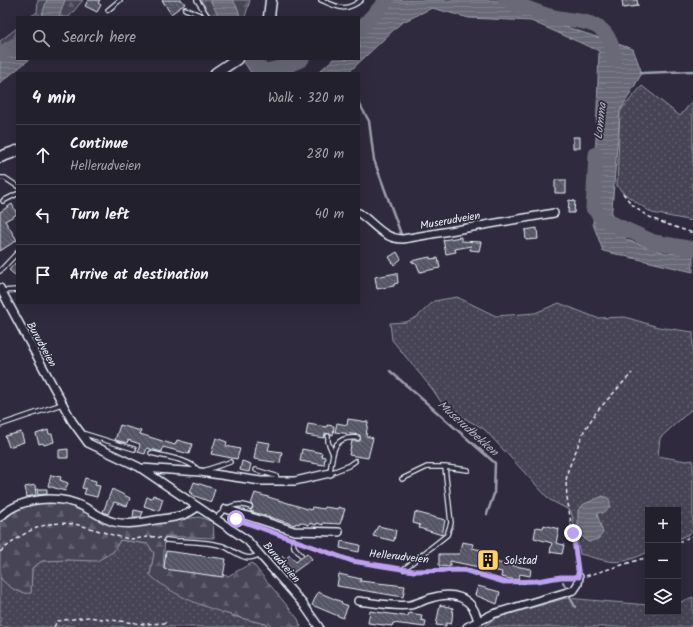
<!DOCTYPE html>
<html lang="en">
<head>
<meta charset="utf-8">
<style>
  body { margin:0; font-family:Kalam,sans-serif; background:#2f2d3a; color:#f1f3f6 }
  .controls { position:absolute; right:12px; bottom:12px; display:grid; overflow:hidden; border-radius:0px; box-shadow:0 4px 16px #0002 }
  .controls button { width:36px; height:36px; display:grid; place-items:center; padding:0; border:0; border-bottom:1px solid #403e4a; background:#23202e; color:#f1f3f6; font:20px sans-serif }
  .stop { position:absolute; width:12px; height:12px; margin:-9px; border:3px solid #bca0f2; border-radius:50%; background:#fff }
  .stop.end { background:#bca0f2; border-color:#fff; box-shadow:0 1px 4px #0008 }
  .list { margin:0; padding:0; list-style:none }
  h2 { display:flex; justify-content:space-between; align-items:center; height:52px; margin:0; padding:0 16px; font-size:17px }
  h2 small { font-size:13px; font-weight:400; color:#a3a3aa }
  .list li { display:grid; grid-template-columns:26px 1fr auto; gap:12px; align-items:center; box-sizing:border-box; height:60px; padding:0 16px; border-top:1px solid #403e4a }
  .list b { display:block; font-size:15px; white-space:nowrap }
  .list p { margin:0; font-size:13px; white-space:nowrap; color:#a3a3aa }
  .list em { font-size:13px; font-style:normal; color:#a3a3aa }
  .icon { flex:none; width:22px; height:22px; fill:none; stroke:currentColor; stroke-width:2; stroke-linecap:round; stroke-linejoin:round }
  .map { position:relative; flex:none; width:693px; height:627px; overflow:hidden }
  .search { position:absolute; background:#23202e; box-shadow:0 4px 16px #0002; left:16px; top:16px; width:344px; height:44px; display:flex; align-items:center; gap:10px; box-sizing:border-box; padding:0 14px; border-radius:0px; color:#a3a3aa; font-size:15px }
  .panel { position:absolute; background:#23202e; box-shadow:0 4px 16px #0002; left:16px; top:72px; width:344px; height:232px; border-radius:0px }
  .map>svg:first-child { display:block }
  .grass { fill:url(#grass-dots); stroke:#979aa6 }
  .forest { fill:url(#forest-firs); stroke:#979aa6 }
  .water { fill:url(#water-rules); stroke:#9c9fab }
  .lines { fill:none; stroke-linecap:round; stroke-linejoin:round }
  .stream { stroke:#9c9fab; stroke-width:2.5 }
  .river { stroke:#696978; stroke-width:15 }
  .building { fill:url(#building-back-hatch); stroke:#e8f1f8 }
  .lane-casing { stroke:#e8f1f8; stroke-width:6 }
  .street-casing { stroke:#e8f1f8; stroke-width:10 }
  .secondary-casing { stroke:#e8f1f8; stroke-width:13 }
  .path { stroke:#e8f1f8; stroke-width:1.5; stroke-dasharray:4 3; stroke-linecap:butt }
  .lane { stroke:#2f2a3d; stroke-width:3.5 }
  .street { stroke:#2f2a3d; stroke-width:7 }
  .secondary { stroke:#2f2a3d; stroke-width:10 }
  .route { stroke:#bca0f2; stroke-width:5 }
  .labels { text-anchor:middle; stroke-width:3.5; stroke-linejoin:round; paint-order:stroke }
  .street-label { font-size:11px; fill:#e8f1f8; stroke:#2f2a3d }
  .poi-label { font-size:11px; fill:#e8f1f8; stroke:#2f2a3d; text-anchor:start }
  .water-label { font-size:12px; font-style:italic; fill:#afb4be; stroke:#2f2a3d }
</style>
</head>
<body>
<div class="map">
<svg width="693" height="627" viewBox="0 0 693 627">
  <defs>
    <pattern id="grass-dots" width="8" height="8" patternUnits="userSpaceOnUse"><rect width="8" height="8" fill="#464455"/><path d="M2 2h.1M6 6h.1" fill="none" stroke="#615f6e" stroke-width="1.8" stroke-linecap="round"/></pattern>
    <pattern id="forest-firs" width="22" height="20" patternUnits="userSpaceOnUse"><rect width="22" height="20" fill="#464455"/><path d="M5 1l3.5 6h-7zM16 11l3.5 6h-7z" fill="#615f6e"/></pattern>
    <pattern id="water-rules" width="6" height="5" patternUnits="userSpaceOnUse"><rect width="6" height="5" fill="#696978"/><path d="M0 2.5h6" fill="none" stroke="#7e7f8c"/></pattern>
    <pattern id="building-back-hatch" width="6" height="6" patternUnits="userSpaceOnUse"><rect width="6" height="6" fill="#575565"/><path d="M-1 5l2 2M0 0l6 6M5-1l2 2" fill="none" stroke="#6f6e7c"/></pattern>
  </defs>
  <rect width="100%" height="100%" fill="#2f2a3d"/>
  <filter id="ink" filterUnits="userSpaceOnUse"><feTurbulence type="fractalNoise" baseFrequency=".025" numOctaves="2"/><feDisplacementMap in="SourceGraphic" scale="8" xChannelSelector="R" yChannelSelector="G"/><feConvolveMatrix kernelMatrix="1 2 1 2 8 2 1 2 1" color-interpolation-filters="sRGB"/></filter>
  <g filter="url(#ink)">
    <path class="grass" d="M 642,86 L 680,116 L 693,100 L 693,221 L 652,213 L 623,193 L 617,186 L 620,111 Z
      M 457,297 L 496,316 L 535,313 L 559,303 L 597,318 L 625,317 L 658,327 L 693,332 L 693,408 L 660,438 L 658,456 L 686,461 L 693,460 L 693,532 L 678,539 L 678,510 L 648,510 L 648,552 C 617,567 611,562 580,554 L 571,511 L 550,500 L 484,429 L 445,408 L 433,390 L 392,340 L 390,323 L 406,322 L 417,317 L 434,301 Z
      M 120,540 L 148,544 L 154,553 L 150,575 L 232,616 L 266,624 L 266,627 L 80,627 L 63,625 L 61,627 L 0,627 L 0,577 L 3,581 L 31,593 L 32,568 L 42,561 L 68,560 L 113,552 Z
      M 693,597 L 693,627 L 483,627 L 496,618 L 566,598 L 648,605 L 648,612 L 678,612 L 678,603 Z"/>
    <path class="forest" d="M 38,0 L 83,0 L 69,17 L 30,17 L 37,12 Z
      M 197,0 L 250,0 L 245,17 L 213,17 Z
      M 17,28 L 17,59 L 0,70 L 0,41 Z
      M 58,500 L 118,527 L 199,517 L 213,522 L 214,538 L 165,536 L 163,568 L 228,576 L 252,563 L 298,619 L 301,627 L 266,627 L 266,624 C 230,616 177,601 150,575 L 154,553 L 148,544 L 120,540 L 113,552 L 97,561 L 68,560 L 42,561 L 32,568 L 31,593 C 20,595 6,586 0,577 L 0,524 C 18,503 33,503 58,500 Z"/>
    <path class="water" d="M 47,0 L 65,0 L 59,17 L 41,17 Z
      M 210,0 L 233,0 L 238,9 L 240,17 L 219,17 Z
      M 395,0 L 520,0 L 542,19 L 633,49 L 642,73 L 620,111 L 611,221 L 627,240 L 665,253 L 693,255 L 693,272 L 603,251 L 593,224 L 599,51 L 531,21 L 469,18 L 432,8 L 401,23 L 348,73 L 316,73 L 319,72 L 333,59 L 359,59 L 359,35 Z
      M 17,42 L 17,59 L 30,59 L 0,83 L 0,56 Z
      M 242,59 L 258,59 L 271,73 L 251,73 Z
      M 603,496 L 608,498 L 610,501 L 610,507 L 603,513 L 600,512 L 597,514 L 603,533 L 598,539 L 588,542 L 578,532 L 578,510 L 584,504 Z"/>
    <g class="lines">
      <path class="stream" d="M 641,72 L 642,73 L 693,71
        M 359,103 L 369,121 L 374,160 L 401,234
        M 390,371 L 495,463 L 494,494 L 487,514
        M 563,582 L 565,586
        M 570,597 L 575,607"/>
      <path class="river" d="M 506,0 C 521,5 535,12 550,16 C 581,24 611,16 614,60
        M 359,28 L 363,26 L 387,0
        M 0,54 L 17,44
        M 252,59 L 258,67 L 266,71 L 290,65 L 302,59
        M 596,154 L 593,208 L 603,219 L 654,242 L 693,249"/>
    </g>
    <path class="building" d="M 88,0 L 100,0 L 98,3 L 101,5 L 97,12 L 85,6 Z
      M 162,0 L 182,0 L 185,4 L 171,14 Z
      M 622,0 L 637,0 L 638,6 L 623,8 Z
      M 573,137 L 580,137 L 580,148 L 573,148 Z
      M 555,180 L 566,180 L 566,193 L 555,193 Z
      M 569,200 L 575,201 L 574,213 L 568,213 Z
      M 12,204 L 17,214 L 5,221 L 17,240 L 0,251 L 0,212 Z
      M 537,228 L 538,239 L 526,240 L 525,230 Z
      M 461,237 L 461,241 L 481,242 L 479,251 L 470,250 L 471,246 L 455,249 L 456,252 L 446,254 L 443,240 Z
      M 397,252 L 401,259 L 394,265 L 389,257 Z
      M 430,257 L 430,259 L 438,258 L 440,268 L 420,272 L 417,265 L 411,261 Z
      M 17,261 L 17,277 L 9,270 Z
      M 397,273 L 398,283 L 394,284 L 394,286 L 377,289 L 375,277 Z
      M 348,419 L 368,422 L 366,436 L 373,438 L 368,458 L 349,455 L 352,441 L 360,441 L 360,435 L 335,432 L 337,423 L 347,425 Z
      M 308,424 L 327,427 L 327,425 L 334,426 L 333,435 L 325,433 L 324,438 L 306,435 Z
      M 120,425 L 141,431 L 140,434 L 175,445 L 177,440 L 192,444 L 189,454 L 163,447 L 162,452 L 147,448 L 145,454 L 138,452 L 140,444 L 128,440 L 127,443 L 115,440 Z
      M 48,430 L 49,434 L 52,434 L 54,442 L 44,445 L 43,443 L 39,444 L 36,434 Z
      M 21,432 L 24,442 L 9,447 L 5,436 Z
      M 216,438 L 227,442 L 226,446 L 240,449 L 237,459 L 211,454 Z
      M 257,441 L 270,443 L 268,450 L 282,452 L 280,463 L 254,459 Z
      M 68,449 L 68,458 L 59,458 L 59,450 Z
      M 302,449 L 322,453 L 321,456 L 325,457 L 324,465 L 300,461 Z
      M 242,461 L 251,464 L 249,472 L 240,470 Z
      M 51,475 L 61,477 L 60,480 L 68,483 L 65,491 L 48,486 Z
      M 85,478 L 96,481 L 95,485 L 100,486 L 97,497 L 84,494 L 86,489 L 82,488 Z
      M 194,482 L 215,489 L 211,502 L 192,495 L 193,493 L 190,493 Z
      M 35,485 L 36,495 L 27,497 L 25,487 Z
      M 37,489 L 47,489 L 47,494 L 38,495 Z
      M 112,489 L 130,498 L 127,506 L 114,502 L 108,514 L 103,512 Z
      M 255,493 L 311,510 L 312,507 L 324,509 L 325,507 L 338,509 L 338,507 L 345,509 L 340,524 L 323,523 L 323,525 L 317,523 L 316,525 L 310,523 L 309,525 L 300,522 L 299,524 L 296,523 L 295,525 L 250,511 L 253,508 L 251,504 Z
      M 153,495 L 163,499 L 159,511 L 144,506 L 147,497 L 152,498 Z
      M 134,510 L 143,512 L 141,517 L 133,517 Z
      M 415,512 L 445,520 L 442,535 L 419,528 L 420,525 L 413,523 Z
      M 544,525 L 559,529 L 556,543 L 564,545 L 562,554 L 550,552 L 552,543 L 534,538 L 536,527 L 543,528 Z
      M 378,526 L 396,530 L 394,541 L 373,536 Z
      M 341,541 L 360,545 L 359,552 L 340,548 Z
      M 462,542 L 473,544 L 472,548 L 496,553 L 494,562 L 531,569 L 530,576 L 520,574 L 518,580 L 516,580 L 501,577 L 502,572 L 450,561 L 450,567 L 439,566 L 439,554 L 459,554 Z
      M 166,551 L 226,559 L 223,577 L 164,569 Z
      M 307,553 L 312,559 L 290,575 L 278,561 L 283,556 L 285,559 L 290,555 L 296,562 Z
      M 339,574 L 361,579 L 360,581 L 405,586 L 403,597 L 337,586 Z
      M 478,586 L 500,592 L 497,604 L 475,595 Z
      M 318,592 L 342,602 L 341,603 L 348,606 L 343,618 L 312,605 Z
      M 440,605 L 453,608 L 452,620 L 451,624 L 446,623 L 446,626 L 436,625 Z
      M 370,611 L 404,616 L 408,616 L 409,613 L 422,615 L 421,620 L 426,621 L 425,627 L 393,623 L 392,626 L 368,623 Z"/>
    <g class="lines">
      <g class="lane-casing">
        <path id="lane" d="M 197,0 L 208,17
          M 321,0 C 338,7 345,13 361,0
          M 185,9 L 205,17
          M 108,10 L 120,0
          M 0,178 L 5,178 L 17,186
          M 3,201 L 17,194
          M 0,271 L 17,253
          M 2,291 L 17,290
          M 0,425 L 62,404
          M 82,433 L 134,449
          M 328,436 L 328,442 L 333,454
          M 151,453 C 166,457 190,459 200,472 L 230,462
          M 355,461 L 348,466 L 330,473 C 333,452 332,435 358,438
          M 445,467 L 468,470
          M 256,470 L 276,476 L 278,481
          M 402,479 L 427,467 L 445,467 L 451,523 L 447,535 L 404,569
          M 216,518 C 226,508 235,501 250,507
          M 166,540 C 184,542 205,541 223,546 C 235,551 247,564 259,554
          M 293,540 L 294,547 L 301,555"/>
      </g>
      <g class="street-casing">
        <path id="street" d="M 359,213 C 374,223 383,239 403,239 L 554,213
          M 0,288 L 72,421 L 88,443 L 139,467 L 247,540 L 303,604 L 319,627
          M 141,468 L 200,472 L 261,481 L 295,481 L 330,473
          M 226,509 L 294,531 L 339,532
          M 0,517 C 21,497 58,494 84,507 C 94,512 103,519 114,522 C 130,526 146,521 162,519 C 175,517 187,516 197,507
          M 358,601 C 375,603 394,607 410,605 C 416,604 422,601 428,599 C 451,591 473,595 478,622
          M 467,627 L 493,614 L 574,590 L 578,584 L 579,577"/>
      </g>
      <g class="secondary-casing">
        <path id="secondary" d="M 269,17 L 271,0
          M 216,73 L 237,59
          M 0,157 L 17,151"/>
      </g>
      <path class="path" d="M 623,193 C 640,219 665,223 693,233
        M 299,542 L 352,561 L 399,568
        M 678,542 L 693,536
        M 0,552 C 30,527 51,516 90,528 C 101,531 113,536 125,538 C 137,541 150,534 161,538
        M 578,570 L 567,497 L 566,481 L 568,470 L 584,431 L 597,411 L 632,373
        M 412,571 C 430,572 447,568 464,570 C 482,572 497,583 515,583 C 534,583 553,576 572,577
        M 586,576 L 648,557
        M 54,627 L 57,621 L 88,617 L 143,624 L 168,623"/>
      <use href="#lane" class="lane"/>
      <use href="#street" class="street"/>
      <use href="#secondary" class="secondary"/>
    </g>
  </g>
  <g class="lines" filter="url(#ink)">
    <path class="route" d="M 236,519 L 352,561 L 414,571 L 464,570 L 504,582 L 537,581 L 561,577 L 579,577 L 573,533"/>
  </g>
  <defs>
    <g id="building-square" transform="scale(1.15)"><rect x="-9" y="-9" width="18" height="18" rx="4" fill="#ffd166" stroke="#2f2a3d"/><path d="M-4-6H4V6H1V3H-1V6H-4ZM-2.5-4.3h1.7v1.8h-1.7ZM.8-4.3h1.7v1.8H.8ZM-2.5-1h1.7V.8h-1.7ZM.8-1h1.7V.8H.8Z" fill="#111"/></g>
  </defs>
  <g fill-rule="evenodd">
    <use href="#building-square" x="488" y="560"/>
  </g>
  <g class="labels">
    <g class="street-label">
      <text transform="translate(450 220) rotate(-10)" y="4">Muserudveien</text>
      <text transform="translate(42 344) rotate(61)" y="4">Burudveien</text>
      <text transform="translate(399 556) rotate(6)" y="4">Hellerudveien</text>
      <text transform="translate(282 562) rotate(49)" y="4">Burudveien</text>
    </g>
    <g class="poi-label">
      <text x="504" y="564">Solstad</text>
    </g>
    <g class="water-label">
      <text transform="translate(600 121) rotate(-83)" y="4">Lomma</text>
      <text transform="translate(468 428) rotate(42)" y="4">Muserudbekken</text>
    </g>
  </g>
</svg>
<div class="controls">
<button>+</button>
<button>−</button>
<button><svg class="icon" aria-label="layers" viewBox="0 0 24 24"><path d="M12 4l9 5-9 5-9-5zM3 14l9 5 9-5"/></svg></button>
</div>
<div class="stop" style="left:236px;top:519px"></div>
<div class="stop end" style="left:573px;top:533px"></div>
<div class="search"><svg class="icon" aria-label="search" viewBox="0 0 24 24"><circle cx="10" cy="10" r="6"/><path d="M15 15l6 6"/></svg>Search here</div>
<section class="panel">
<h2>4 min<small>Walk · 320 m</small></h2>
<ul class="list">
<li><svg class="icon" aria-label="ahead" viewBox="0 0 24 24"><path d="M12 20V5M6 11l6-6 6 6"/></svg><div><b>Continue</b><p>Hellerudveien</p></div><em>280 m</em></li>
<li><svg class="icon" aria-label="left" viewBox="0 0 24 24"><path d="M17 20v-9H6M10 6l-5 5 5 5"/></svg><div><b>Turn left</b></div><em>40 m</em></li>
<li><svg class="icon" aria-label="arrive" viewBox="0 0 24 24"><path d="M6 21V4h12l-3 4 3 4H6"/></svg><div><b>Arrive at destination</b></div></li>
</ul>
</section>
</div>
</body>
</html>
